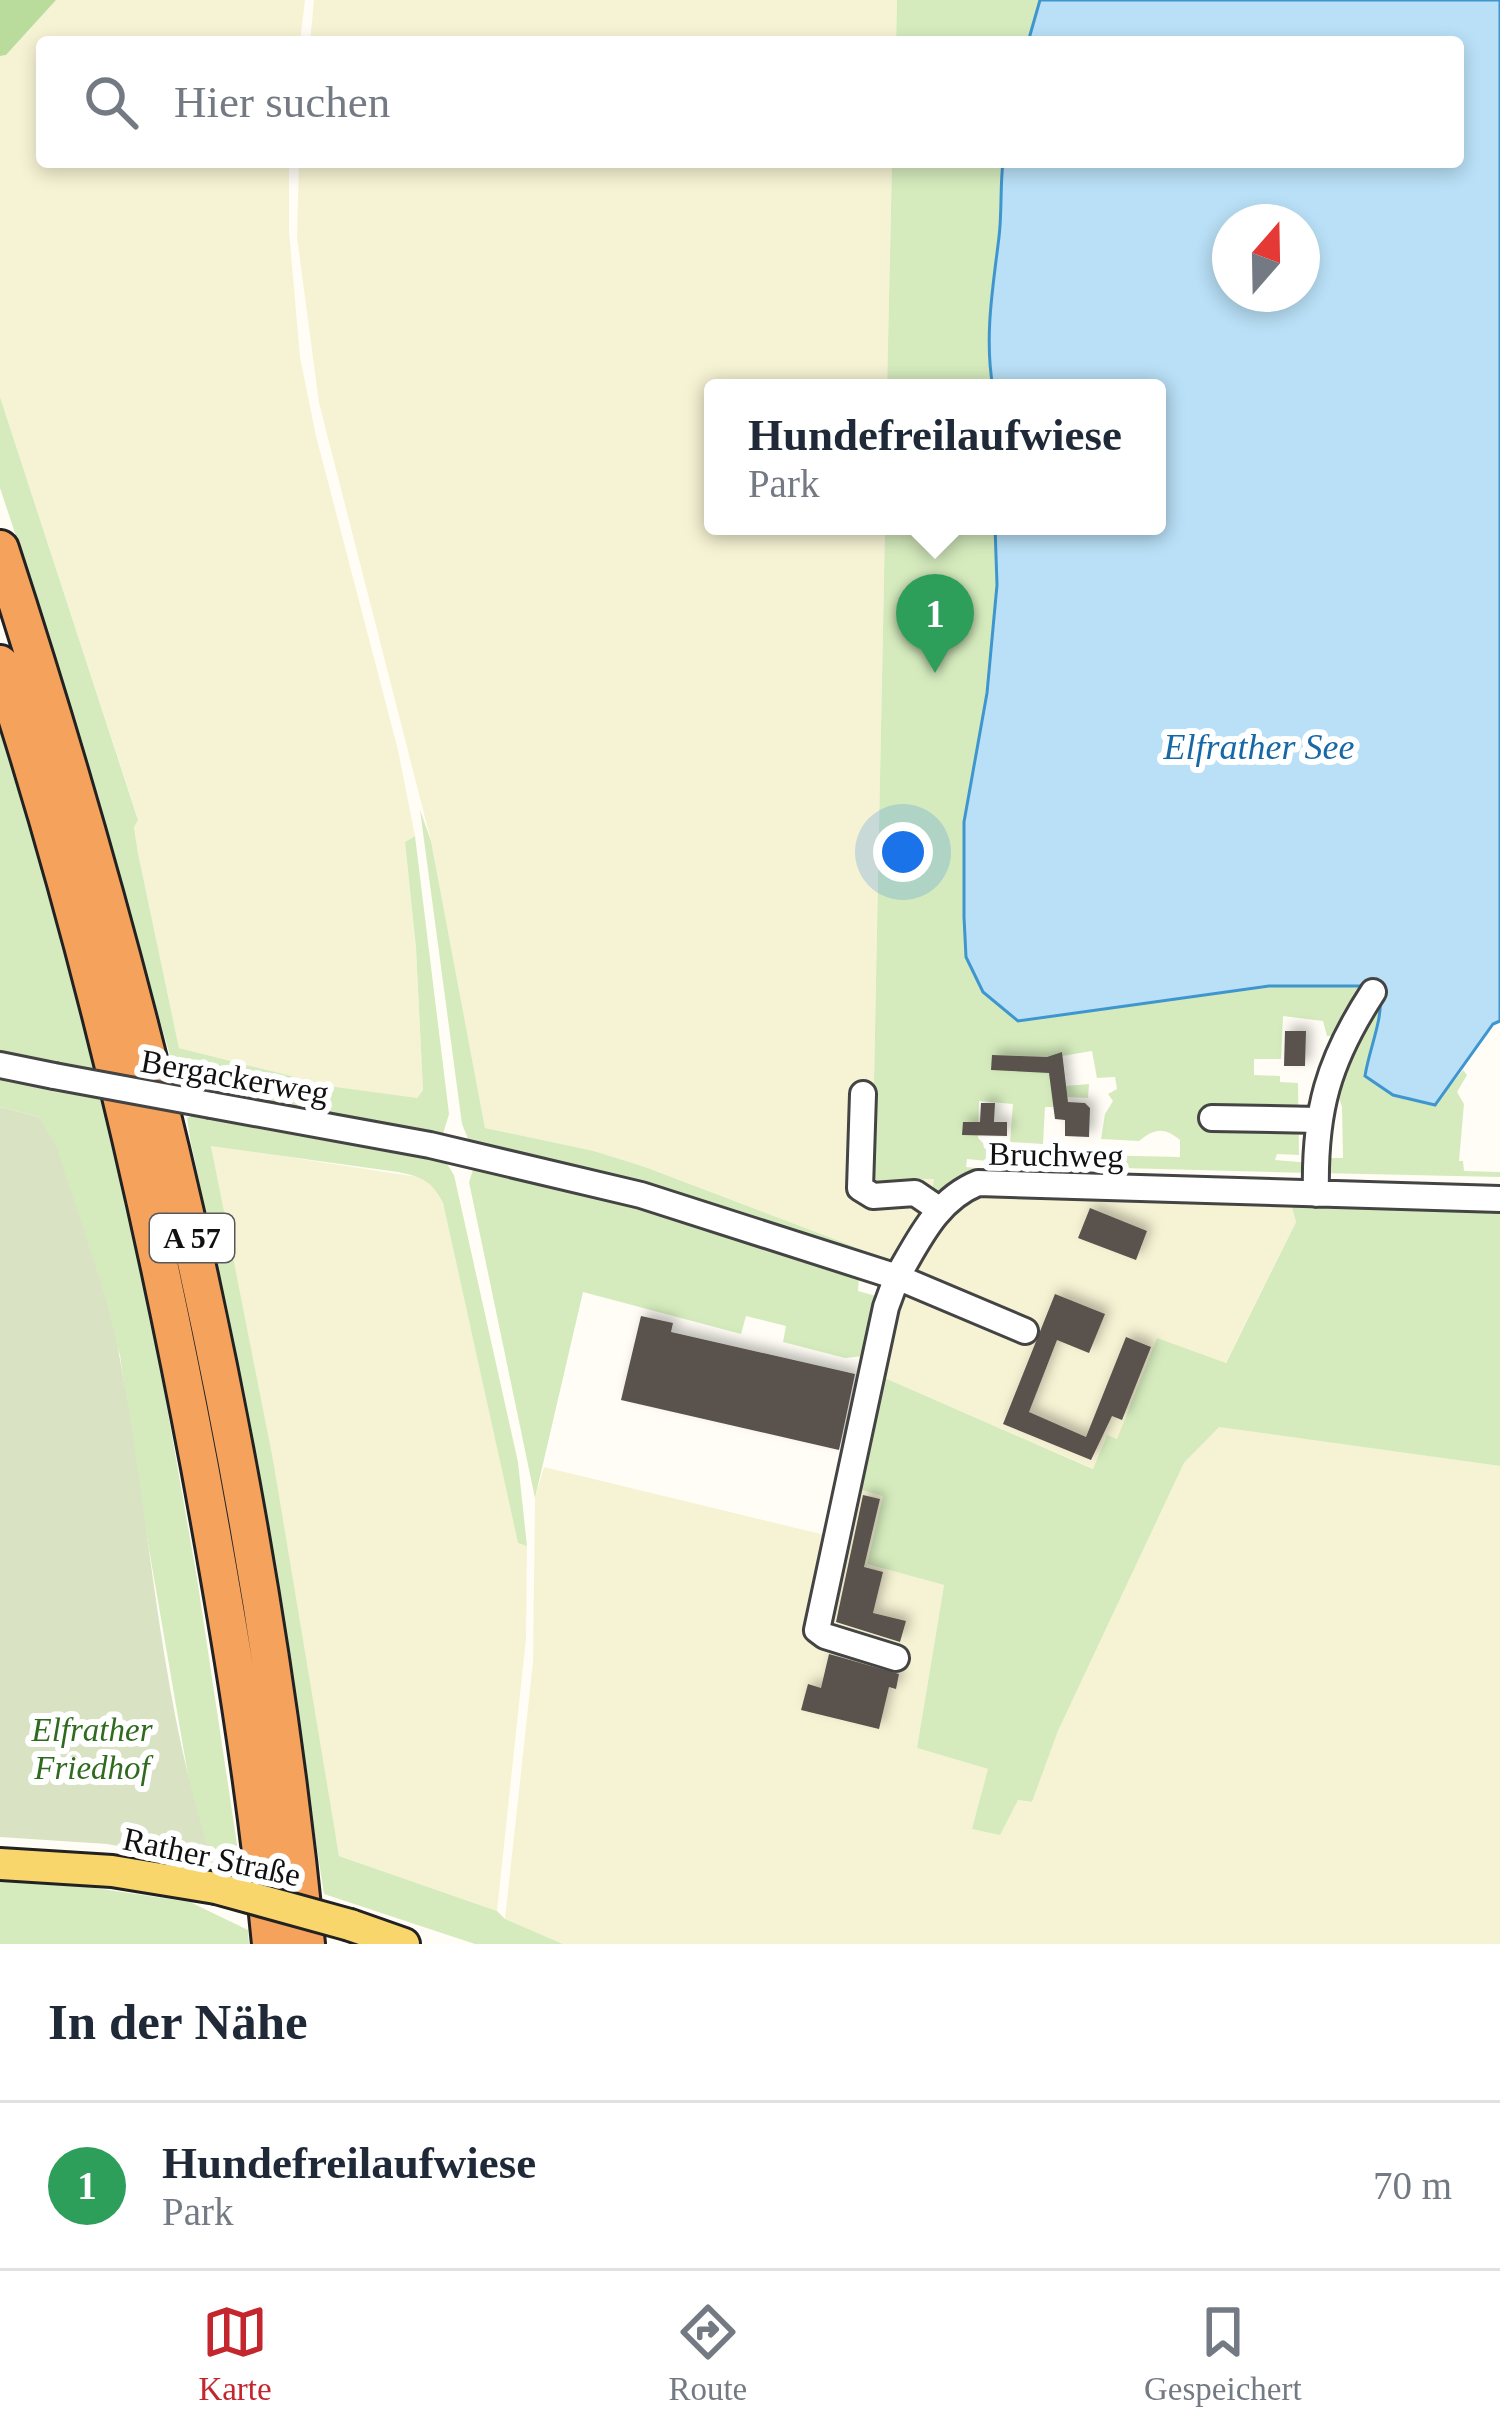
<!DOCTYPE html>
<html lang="de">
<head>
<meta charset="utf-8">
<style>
  body { margin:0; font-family:"Times New Roman",serif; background:#f6f6f7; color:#1f2937 }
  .compass { position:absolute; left:1212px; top:204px; width:108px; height:108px; border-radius:50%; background:#fff; box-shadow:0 6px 18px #0003; rotate:20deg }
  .you { position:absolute; left:903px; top:852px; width:42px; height:42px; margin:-30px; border:9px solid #fff; border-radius:50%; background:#1a73e8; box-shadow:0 0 0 18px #1a73e833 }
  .badge { display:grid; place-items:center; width:78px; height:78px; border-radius:50%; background:#c4262e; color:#fff; font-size:39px; font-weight:700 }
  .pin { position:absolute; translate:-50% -99px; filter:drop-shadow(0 3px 6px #0008) }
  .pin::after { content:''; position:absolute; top:63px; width:42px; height:36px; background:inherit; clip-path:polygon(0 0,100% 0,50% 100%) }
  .popup { position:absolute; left:704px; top:379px; width:462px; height:156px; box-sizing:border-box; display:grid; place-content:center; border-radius:12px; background:#fff; filter:drop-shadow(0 3px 9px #0005); font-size:39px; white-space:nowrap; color:#747a83 }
  .popup b { font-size:45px; color:#1f2937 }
  .popup::after { content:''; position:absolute; left:50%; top:100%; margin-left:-24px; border:24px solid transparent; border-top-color:#fff }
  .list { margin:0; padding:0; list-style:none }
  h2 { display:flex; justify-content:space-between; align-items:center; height:156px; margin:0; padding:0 48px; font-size:51px }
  h2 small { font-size:39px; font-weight:400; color:#747a83 }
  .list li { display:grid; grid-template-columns:78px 1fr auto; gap:36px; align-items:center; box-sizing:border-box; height:168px; padding:0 48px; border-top:3px solid #e0e1e3 }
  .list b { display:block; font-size:45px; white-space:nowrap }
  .list p { margin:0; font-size:39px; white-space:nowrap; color:#747a83 }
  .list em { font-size:39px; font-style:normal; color:#747a83 }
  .icon { flex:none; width:66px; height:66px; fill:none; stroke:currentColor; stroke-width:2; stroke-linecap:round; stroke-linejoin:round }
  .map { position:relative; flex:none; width:1500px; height:1944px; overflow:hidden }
  .search { position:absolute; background:#fff; box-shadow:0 6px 18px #0003; left:36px; right:36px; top:36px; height:132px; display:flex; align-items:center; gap:30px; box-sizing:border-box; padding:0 42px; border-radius:12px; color:#747a83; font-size:45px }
  .sheet { height:324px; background:#fff }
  nav { display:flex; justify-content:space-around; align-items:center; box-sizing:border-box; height:168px; border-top:3px solid #e0e1e3; background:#fff; font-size:33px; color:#747a83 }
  nav a { display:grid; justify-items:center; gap:6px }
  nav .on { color:#c4262e }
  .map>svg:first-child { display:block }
  .farmland { fill:#f6f3d4 }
  .green { fill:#d5ebbd }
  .forest { fill:#b9dc9c }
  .cemetery { fill:#d9e3c4 }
  .water { fill:#b9e0f7; stroke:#3f96cf; stroke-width:3; fill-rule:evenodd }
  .building { fill:#5a524d; filter:url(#shadow) }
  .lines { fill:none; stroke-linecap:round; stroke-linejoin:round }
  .minor-casing { stroke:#444; stroke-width:30 }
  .major-casing { stroke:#222; stroke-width:36 }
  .highway-casing { stroke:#222; stroke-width:42 }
  .minor { stroke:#fff; stroke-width:24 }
  .major { stroke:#f9d66b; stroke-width:30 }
  .highway { stroke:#f5a25d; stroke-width:36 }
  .minor-bridge-casing { stroke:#444; stroke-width:30; stroke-linecap:butt }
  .major-bridge-casing { stroke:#222; stroke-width:36; stroke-linecap:butt }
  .minor-bridge { stroke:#fff; stroke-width:24 }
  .major-bridge { stroke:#f9d66b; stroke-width:30 }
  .labels { text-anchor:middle; stroke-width:12; stroke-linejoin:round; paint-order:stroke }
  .shield { fill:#fff; stroke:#585858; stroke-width:3 }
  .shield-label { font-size:30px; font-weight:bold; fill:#111 }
  .street-label { font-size:33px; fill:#111; stroke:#fff }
  .park-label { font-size:33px; font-style:italic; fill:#2f6b1f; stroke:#fff }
  .water-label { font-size:36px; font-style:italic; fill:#1768a6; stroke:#fff }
</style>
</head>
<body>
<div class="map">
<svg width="1500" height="1944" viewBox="0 0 1500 1944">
  <defs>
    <filter id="shadow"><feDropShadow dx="5.5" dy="-5.5" stdDeviation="6" flood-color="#0004"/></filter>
  </defs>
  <rect width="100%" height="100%" fill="#fffdf5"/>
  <path class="farmland" d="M 56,0 L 305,0 L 300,42 L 42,42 L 42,162 L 289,162 L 289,231 L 300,357 L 316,436 L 398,750 L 415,836 L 405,842 L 416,948 L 423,1090 L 416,1099 L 336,1087 L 179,1048 L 138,853 L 134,826 L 138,819 L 0,397 L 0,56 L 6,55 Z
    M 314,0 L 897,0 L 896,42 L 310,42 Z
    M 299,162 L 892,162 L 887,388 L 713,388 L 713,526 L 885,526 L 872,1181 L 935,1179 L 931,1199 L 892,1261 L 645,1167 L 594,1151 L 485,1128 L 431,841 L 319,403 L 297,237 Z
    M 211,1145 L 424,1178 L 435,1186 L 443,1203 L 518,1542 L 527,1546 L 526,1638 L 497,1911 L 339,1856 Z
    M 985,1196 L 1290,1200 L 1296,1222 L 1225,1364 L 1157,1339 L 1117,1440 L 1106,1436 L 1094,1469 L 878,1375 L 897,1292 L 943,1222 L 967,1200 Z
    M 1219,1426 L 1500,1466 L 1500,1944 L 563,1944 L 505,1919 L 533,1662 L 535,1498 L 544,1467 L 829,1536 L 855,1488 L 883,1495 L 867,1564 L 944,1585 L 917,1748 L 988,1769 L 1018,1800 L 1032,1802 L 1058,1731 L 1184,1463 Z"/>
  <path class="green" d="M 897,0 L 1040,0 L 1028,42 L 896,42 Z
    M 892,162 L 1003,162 C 1000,187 1002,213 999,237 C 992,287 984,337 993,388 L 887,388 Z
    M 0,397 L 138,820 L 134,827 L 138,853 L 179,1048 L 336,1087 L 417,1098 L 423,1090 L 416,948 L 405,842 L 415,836 L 449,1114 L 443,1134 L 437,1138 L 179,1087 L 54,650 L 0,488 Z
    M 885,526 L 995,526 L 997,585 L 987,693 L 964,822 L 964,917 L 966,957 L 983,992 L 1018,1021 L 1269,986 L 1362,986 L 1336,1036 L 1327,1036 L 1323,1021 L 1283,1016 L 1281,1059 L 1254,1059 L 1254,1075 L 1280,1076 L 1280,1082 L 1298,1083 L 1299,1155 L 1277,1154 L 1275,1160 L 1311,1163 L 1310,1173 L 1047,1166 L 1047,1154 L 1180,1157 L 1180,1140 C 1164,1127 1155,1128 1139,1141 L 1101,1139 L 1105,1114 L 1113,1101 L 1108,1094 L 1117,1089 L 1115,1077 L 1097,1078 L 1092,1051 L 1062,1056 L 1066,1086 L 1089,1084 L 1088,1098 L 1068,1097 L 1062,1107 L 1045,1107 L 1043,1144 L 1010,1142 L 1013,1104 L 979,1101 L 978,1138 L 988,1148 L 999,1151 L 1008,1145 L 1040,1147 L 1039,1166 L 967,1159 L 966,1167 L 1031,1174 L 966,1177 L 931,1199 L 934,1179 L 872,1181 Z
    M 0,715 L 116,1118 L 197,1578 L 241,1871 L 213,1863 L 193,1804 L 139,1491 L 120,1355 L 39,1117 L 0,1107 Z
    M 420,810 L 431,841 L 485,1128 L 594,1151 L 645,1167 L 892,1261 L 889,1265 L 477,1148 L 469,1141 L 462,1124 Z
    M 1380,995 L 1382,1010 L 1435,1105 L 1463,1070 L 1467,1075 L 1457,1092 L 1464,1104 L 1459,1161 L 1463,1161 L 1464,1171 L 1500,1172 L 1500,1177 L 1320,1173 L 1320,1158 L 1343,1158 L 1342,1107 L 1335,1086 Z
    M 195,1109 L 444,1159 L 454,1175 L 518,1462 L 527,1546 L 518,1543 L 443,1203 C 432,1181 422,1177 398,1172 L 211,1146 L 273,1460 L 339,1856 L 497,1911 L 505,1919 L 563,1944 L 475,1944 L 324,1894 L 258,1463 L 190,1138 L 187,1118 L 194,1115 Z
    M 481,1165 L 649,1204 L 859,1276 L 858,1291 L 883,1298 L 864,1356 L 845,1358 L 783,1342 L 786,1326 L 746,1316 L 741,1334 L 583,1292 L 535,1498 L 469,1182 L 473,1170 Z
    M 1290,1200 L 1500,1208 L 1500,1466 L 1219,1427 L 1184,1463 L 1058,1731 L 1032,1802 L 1018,1800 L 1000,1835 L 972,1829 L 988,1769 L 917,1748 L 944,1585 L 867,1564 L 883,1496 L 855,1488 L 878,1375 L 1093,1469 L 1107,1435 L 1117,1439 L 1157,1338 L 1226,1363 L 1296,1222 Z
    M 0,1880 L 41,1880 L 190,1902 L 248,1930 L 249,1944 L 0,1944 Z"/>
  <path class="forest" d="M 0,0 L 56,0 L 6,55 L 0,56 Z"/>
  <path class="cemetery" d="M 0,1107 L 39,1117 L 57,1148 C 77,1214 108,1293 120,1359 C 151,1526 159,1701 213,1863 L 107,1844 L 0,1837 Z"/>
  <path class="water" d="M 1040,0 L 1500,0 L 1500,1021 L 1493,1024 L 1435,1105 L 1393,1095 L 1365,1076 C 1369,1049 1383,1020 1380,995 L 1362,986 L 1269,986 L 1018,1021 L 983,992 L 966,957 L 964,917 L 964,822 L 987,693 L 997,585 L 995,526 L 1157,526 L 1157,388 L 993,388 C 984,337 993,287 999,237 C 1002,213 1000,187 1003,162 L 1458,162 L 1458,42 L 1028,42 ZM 1230,222 L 1302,222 L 1302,294 L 1230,294 Z"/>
  <path class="building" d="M 1285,1031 L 1306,1031 L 1305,1066 L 1284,1066 Z
    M 1062,1052 L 1068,1102 L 1085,1103 L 1090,1108 L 1089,1137 L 1065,1136 L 1065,1120 L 1055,1119 L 1049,1073 L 991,1070 L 992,1055 L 1047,1057 Z
    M 981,1103 L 995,1103 L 994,1122 L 1007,1122 L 1007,1136 L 962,1135 L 963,1122 L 980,1122 Z
    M 1090,1208 L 1147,1231 L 1136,1260 L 1078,1238 Z
    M 1055,1294 L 1105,1314 L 1089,1353 L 1057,1340 L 1029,1412 L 1086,1437 L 1126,1337 L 1151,1347 L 1122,1420 L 1112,1416 L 1091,1460 L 1003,1424 Z
    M 641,1316 L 673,1323 L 671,1332 L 855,1374 L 839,1450 L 621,1400 Z
    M 863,1495 L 880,1499 L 864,1567 L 883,1572 L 873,1613 L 906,1621 L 900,1642 L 836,1622 Z
    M 829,1654 L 899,1674 L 896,1689 L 889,1687 L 879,1729 L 801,1710 L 808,1684 L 821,1688 Z"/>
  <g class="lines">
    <g class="minor-casing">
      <path id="minor" d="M 0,1065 L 54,1076
        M 863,1094 L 860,1188 L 873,1196 L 915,1193 L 940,1210
        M 211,1105 L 430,1145 L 641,1195 L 897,1277 C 919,1240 936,1200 978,1183 L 1500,1199
        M 1212,1118 L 1319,1120
        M 1316,1194 C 1314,1111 1328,1061 1373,992
        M 896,1658 L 825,1636 L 817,1630 L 886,1307 L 897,1277 L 1025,1331"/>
    </g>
    <g class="major-casing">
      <path id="major" d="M 0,1864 L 112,1871 L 216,1888
        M 350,1925 L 404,1944"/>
    </g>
    <g class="highway-casing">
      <path id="highway" d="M 0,549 C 148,1002 259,1469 306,1944
        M 0,664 C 86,927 149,1196 200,1467 C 229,1625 256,1784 271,1944"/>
    </g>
    <use href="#minor" class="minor"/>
    <use href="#major" class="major"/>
    <use href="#highway" class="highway"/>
    <g class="minor-bridge-casing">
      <path id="minor-bridge" d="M 54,1076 L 211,1105"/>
    </g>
    <g class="major-bridge-casing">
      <path id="major-bridge" d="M 216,1888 L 350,1925"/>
    </g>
    <use href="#minor-bridge" class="minor-bridge"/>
    <use href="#major-bridge" class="major-bridge"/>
  </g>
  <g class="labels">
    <rect class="shield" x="150" y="1214" width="84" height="48" rx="9"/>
    <g class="shield-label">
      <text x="192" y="1248">A 57</text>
    </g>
    <g class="street-label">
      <text transform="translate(235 1076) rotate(10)" y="12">Bergackerweg</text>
      <text transform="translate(1056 1154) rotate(1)" y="12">Bruchweg</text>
      <text transform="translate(212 1856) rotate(12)" y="12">Rather Straße</text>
    </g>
    <g class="park-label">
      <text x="92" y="1741">Elfrather<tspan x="92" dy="38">Friedhof</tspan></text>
    </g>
    <g class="water-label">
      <text x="1259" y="759">Elfrather See</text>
    </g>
  </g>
</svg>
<svg class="compass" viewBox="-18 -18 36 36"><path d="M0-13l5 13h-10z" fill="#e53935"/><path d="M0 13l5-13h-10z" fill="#747a83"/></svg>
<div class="you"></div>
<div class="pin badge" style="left:935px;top:673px;background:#2e9e5b">1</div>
<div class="popup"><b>Hundefreilaufwiese</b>Park</div>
<div class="search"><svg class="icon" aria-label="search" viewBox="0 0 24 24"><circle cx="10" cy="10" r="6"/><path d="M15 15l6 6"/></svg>Hier suchen</div>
</div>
<section class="sheet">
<h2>In der Nähe<small></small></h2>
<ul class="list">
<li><span class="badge" style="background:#2e9e5b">1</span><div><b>Hundefreilaufwiese</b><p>Park</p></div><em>70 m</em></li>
</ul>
</section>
<nav>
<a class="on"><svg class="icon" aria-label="map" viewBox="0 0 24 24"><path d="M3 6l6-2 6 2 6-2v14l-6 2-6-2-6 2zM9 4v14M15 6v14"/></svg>Karte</a>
<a><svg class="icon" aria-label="directions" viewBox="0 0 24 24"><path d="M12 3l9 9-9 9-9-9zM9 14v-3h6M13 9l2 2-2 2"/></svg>Route</a>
<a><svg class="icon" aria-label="saved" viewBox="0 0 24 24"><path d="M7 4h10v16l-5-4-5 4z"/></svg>Gespeichert</a>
</nav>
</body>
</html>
